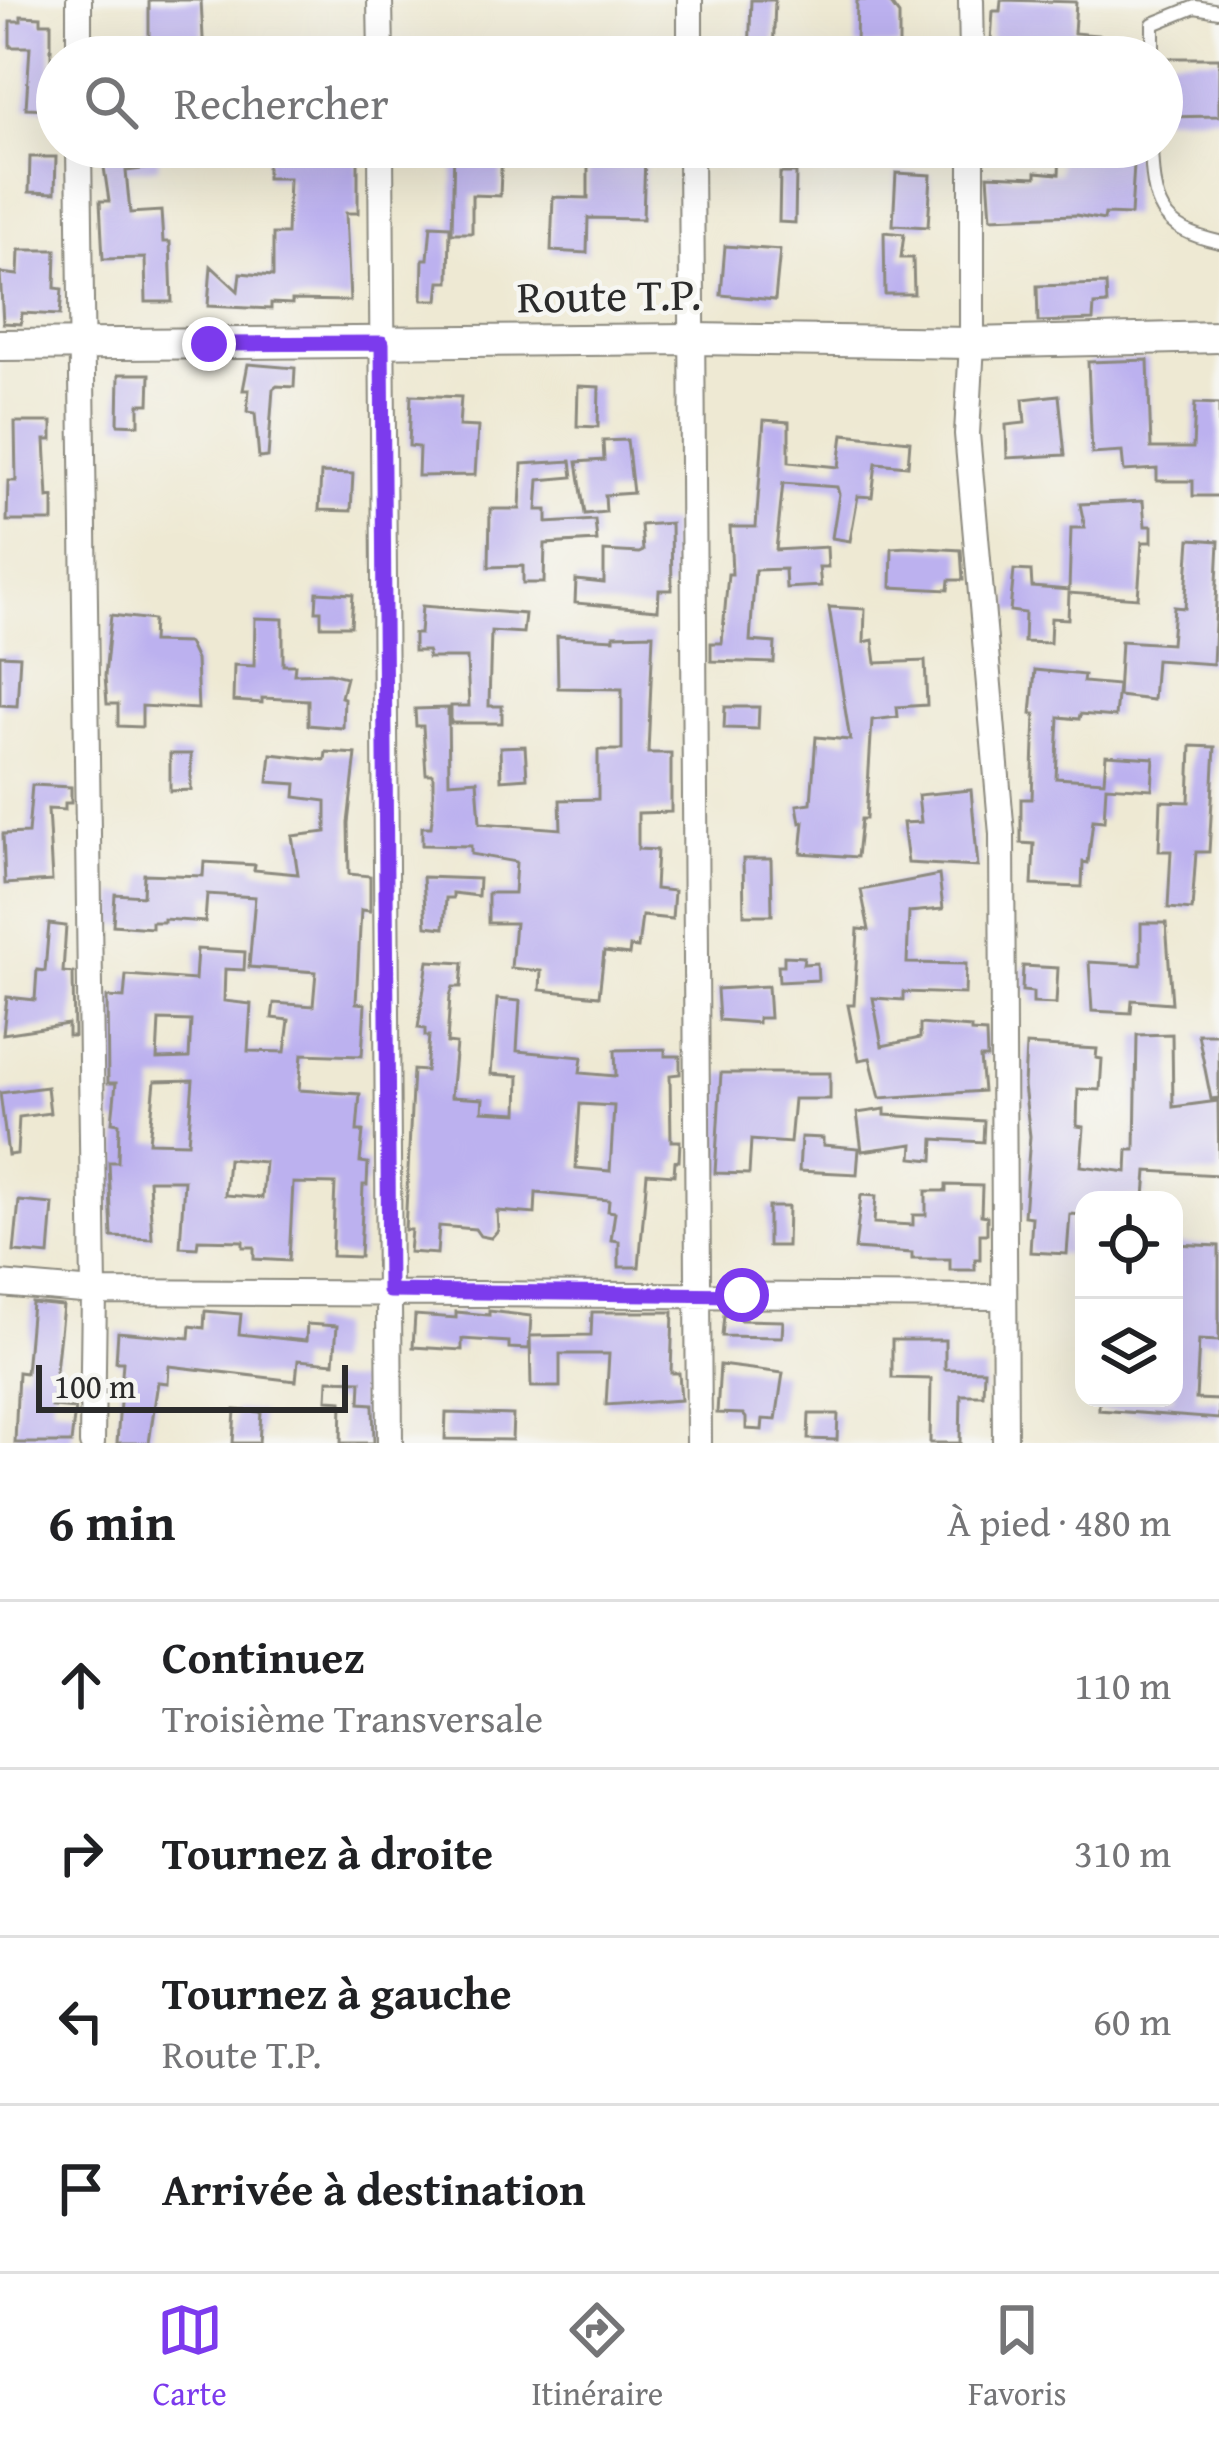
<!DOCTYPE html>
<html lang="fr">
<head>
<meta charset="utf-8">
<style>
  body { margin:0; font-family:"Gentium Book Plus",serif; background:#f6f6f6; color:#202124 }
  .controls { position:absolute; right:36px; bottom:36px; display:grid; overflow:hidden; border-radius:24px; box-shadow:0 12px 48px #0002 }
  .controls button { width:108px; height:108px; display:grid; place-items:center; padding:0; border:0; border-bottom:3px solid #e0e0e0; background:#fff; color:#202124; font:60px sans-serif }
  .scale { position:absolute; left:36px; bottom:30px; width:312px; box-sizing:border-box; padding-left:12px; border:6px solid #2b2b2b; border-top:0; font-size:33px; line-height:42px; white-space:nowrap; color:#2b2b2b; -webkit-text-stroke:9px #f6f6f2; paint-order:stroke }
  .stop { position:absolute; width:36px; height:36px; margin:-27px; border:9px solid #7c3aed; border-radius:50%; background:#fff }
  .stop.end { background:#7c3aed; border-color:#fff; box-shadow:0 3px 12px #0008 }
  .list { margin:0; padding:0; list-style:none }
  h2 { display:flex; justify-content:space-between; align-items:center; height:156px; margin:0; padding:0 48px; font-size:51px }
  h2 small { font-size:39px; font-weight:400; color:#757577 }
  .list li { display:grid; grid-template-columns:78px 1fr auto; gap:36px; align-items:center; box-sizing:border-box; height:168px; padding:0 48px; border-top:3px solid #e0e0e0 }
  .list b { display:block; font-size:45px; white-space:nowrap }
  .list p { margin:0; font-size:39px; white-space:nowrap; color:#757577 }
  .list em { font-size:39px; font-style:normal; color:#757577 }
  .icon { flex:none; width:66px; height:66px; fill:none; stroke:currentColor; stroke-width:2; stroke-linecap:round; stroke-linejoin:round }
  .map { position:relative; flex:none; width:1219px; height:1443px; overflow:hidden }
  .search { position:absolute; background:#fff; box-shadow:0 12px 48px #0002; left:36px; right:36px; top:36px; height:132px; display:flex; align-items:center; gap:30px; box-sizing:border-box; padding:0 42px; border-radius:66px; color:#757577; font-size:45px }
  .sheet { height:828px; background:#fff }
  nav { display:flex; justify-content:space-around; align-items:center; box-sizing:border-box; height:168px; border-top:3px solid #e0e0e0; background:#fff; font-size:33px; color:#757577 }
  nav a { display:grid; justify-items:center; gap:6px }
  nav .on { color:#7c3aed }
  .map>svg:first-child { display:block }
  .building { fill:#bcb1ef; fill-rule:evenodd }
  .lines { fill:none; stroke-linecap:round; stroke-linejoin:round }
  .service-casing { stroke:#8c8a7f; stroke-width:16 }
  .minor-casing { stroke:#8c8a7f; stroke-width:28 }
  .tertiary-casing { stroke:#8c8a7f; stroke-width:34 }
  .service { stroke:#fff; stroke-width:12 }
  .minor { stroke:#fff; stroke-width:24 }
  .tertiary { stroke:#fff; stroke-width:30 }
  .route { stroke:#7c3aed; stroke-width:15 }
  .labels { text-anchor:middle; stroke-width:9; stroke-linejoin:round; paint-order:stroke }
  .street-label { font-size:45px; fill:#2b2b2b; stroke:#f6f6f2 }
</style>
</head>
<body>
<div class="map">
<svg width="1219" height="1443" viewBox="0 0 1219 1443">
  <rect width="100%" height="100%" fill="#f6f6f2"/>
  <filter id="ink" filterUnits="userSpaceOnUse"><feTurbulence type="fractalNoise" baseFrequency=".00833" numOctaves="2"/><feDisplacementMap in="SourceGraphic" scale="24" xChannelSelector="R" yChannelSelector="G"/><feConvolveMatrix kernelMatrix="1 2 1 2 8 2 1 2 1" color-interpolation-filters="sRGB"/></filter>
  <filter id="wash" filterUnits="userSpaceOnUse"><feTurbulence type="fractalNoise" baseFrequency=".004" numOctaves="4" result="noise"/><feDisplacementMap in="SourceGraphic" scale="48" xChannelSelector="R" yChannelSelector="G"/><feGaussianBlur stdDeviation="2.7" result="paint"/><feColorMatrix in="noise" values="0 0 0 0 0 0 0 0 0 0 0 0 0 0 0 0 0 1.4 0 .05"/><feComposite in="paint" operator="in"/></filter>
  <g filter="url(#wash)">
    <rect width="100%" height="100%" fill="#eee9d3"/>
    <g id="blocks">
      <path class="building" d="M 149,0 L 201,0 L 204,57 L 149,57 Z
        M 751,0 L 775,0 L 773,57 L 749,57 Z
        M 857,0 L 888,0 L 899,15 L 899,46 L 856,46 Z
        M 1001,0 L 1076,2 L 1074,33 L 1122,37 L 1121,57 L 990,57 L 993,11 L 1000,11 Z
        M 21,16 L 41,17 L 41,23 L 51,23 L 51,109 L 26,108 L 30,47 L 10,47 L 10,21 L 21,21 Z
        M 1163,58 L 1219,58 L 1219,116 L 1162,117 Z
        M 101,147 L 157,147 L 159,167 L 126,171 L 130,213 L 161,211 L 163,242 L 170,242 L 172,302 L 146,302 L 145,258 L 103,259 L 100,201 L 109,201 Z
        M 267,147 L 358,147 L 358,213 L 346,213 L 350,301 L 292,300 L 292,304 L 271,303 L 271,309 L 208,306 L 211,266 L 238,291 L 240,273 L 273,276 L 273,234 L 287,234 L 289,178 L 267,178 Z
        M 454,147 L 502,147 L 500,196 L 472,195 L 472,233 L 452,233 Z
        M 1103,147 L 1135,147 L 1131,215 L 1105,214 L 1104,220 L 1076,215 L 991,218 L 988,175 L 1036,177 L 1036,172 L 1059,174 L 1060,153 L 1103,156 Z
        M 588,154 L 645,155 L 643,219 L 588,218 L 587,253 L 551,251 L 553,197 L 588,198 Z
        M 30,157 L 56,157 L 55,193 L 29,192 Z
        M 780,173 L 796,173 L 795,223 L 779,222 Z
        M 896,173 L 931,175 L 928,227 L 893,225 Z
        M 431,225 L 450,226 L 449,282 L 440,282 L 438,300 L 422,300 L 423,259 L 428,259 Z
        M 884,232 L 904,234 L 901,258 L 913,258 L 914,294 L 885,294 Z
        M 725,246 L 780,250 L 775,300 L 721,295 Z
        M 19,250 L 56,250 L 55,288 L 62,289 L 60,315 L 22,313 L 21,324 L 3,323 L 0,273 L 18,275 Z
        M 1106,284 L 1107,304 L 1094,305 L 1093,320 L 1038,322 L 1037,286 Z
        M 1148,360 L 1151,448 L 1193,448 L 1195,403 L 1219,404 L 1219,496 L 1193,496 L 1193,481 L 1157,481 L 1157,469 L 1124,471 L 1122,452 L 1092,454 L 1088,362 Z
        M 248,364 L 295,368 L 294,387 L 277,386 L 273,389 L 268,457 L 259,458 L 255,413 L 247,412 L 249,390 L 243,390 Z
        M 119,374 L 150,374 L 149,404 L 139,404 L 139,425 L 118,424 Z
        M 578,386 L 599,387 L 598,427 L 577,426 Z
        M 411,395 L 461,397 L 459,426 L 478,427 L 475,475 L 418,476 L 419,447 L 409,446 Z
        M 1059,395 L 1065,455 L 1007,458 L 1006,425 L 1025,423 L 1023,399 Z
        M 764,420 L 789,422 L 789,462 L 839,467 L 843,434 L 910,441 L 908,466 L 876,463 L 872,497 L 858,496 L 850,541 L 832,538 L 839,494 L 837,487 L 783,483 L 776,550 L 827,547 L 828,567 L 819,567 L 821,586 L 786,588 L 785,569 L 755,570 L 750,641 L 775,643 L 774,663 L 711,661 L 711,643 L 722,643 L 728,574 L 732,574 L 730,527 L 756,527 Z
        M 15,422 L 52,422 L 52,440 L 45,440 L 48,498 L 53,497 L 53,521 L 7,521 L 8,481 L 16,481 Z
        M 627,440 L 633,493 L 605,495 L 606,512 L 585,514 L 577,462 L 604,460 L 603,441 Z
        M 571,461 L 573,477 L 539,480 L 537,510 L 547,510 L 547,523 L 595,520 L 597,541 L 545,544 L 544,583 L 523,583 L 523,566 L 489,567 L 490,509 L 520,509 L 522,464 Z
        M 321,473 L 353,474 L 351,511 L 319,510 Z
        M 1143,501 L 1145,526 L 1152,526 L 1152,542 L 1142,542 L 1138,598 L 1069,593 L 1068,619 L 1051,618 L 1050,643 L 1024,642 L 1025,613 L 1010,611 L 1014,570 L 1031,571 L 1032,587 L 1069,590 L 1071,528 L 1085,528 L 1080,504 Z
        M 671,523 L 672,590 L 659,590 L 658,610 L 575,603 L 576,580 L 604,583 L 604,551 L 639,553 L 643,551 L 641,525 Z
        M 1190,539 L 1219,541 L 1213,664 L 1156,660 L 1153,700 L 1118,696 L 1121,641 L 1171,644 L 1174,607 L 1185,608 Z
        M 908,547 L 961,550 L 963,580 L 949,580 L 948,590 L 891,587 L 892,548 Z
        M 317,592 L 353,594 L 351,626 L 321,626 L 321,611 L 316,611 Z
        M 422,606 L 525,614 L 523,633 L 491,631 L 489,706 L 502,706 L 502,723 L 451,723 L 451,706 L 469,706 L 467,658 L 428,658 L 428,651 L 414,651 L 414,634 L 420,634 Z
        M 829,607 L 865,609 L 864,642 L 873,640 L 876,663 L 925,661 L 927,705 L 897,707 L 898,717 L 872,720 L 866,819 L 861,819 L 857,857 L 801,853 L 804,822 L 800,823 L 797,805 L 811,803 L 816,737 L 850,740 Z
        M 111,615 L 153,620 L 152,642 L 188,643 L 196,660 L 198,709 L 142,706 L 142,727 L 118,726 L 118,704 L 107,704 L 105,676 Z
        M 255,618 L 283,619 L 283,665 L 295,665 L 294,674 L 330,673 L 346,677 L 341,697 L 344,698 L 343,728 L 308,725 L 308,700 L 262,698 L 262,703 L 233,701 L 234,665 L 254,666 Z
        M 653,634 L 648,753 L 671,753 L 671,812 L 638,813 L 638,849 L 657,850 L 655,889 L 674,891 L 672,919 L 642,916 L 638,948 L 630,947 L 629,955 L 604,952 L 599,996 L 540,990 L 541,971 L 511,968 L 515,923 L 488,923 L 488,893 L 514,893 L 516,862 L 471,854 L 471,846 L 422,845 L 422,827 L 431,827 L 433,810 L 433,774 L 426,774 L 423,726 L 416,726 L 415,709 L 448,708 L 449,782 L 477,780 L 480,823 L 561,829 L 560,800 L 598,799 L 598,750 L 622,750 L 622,689 L 558,688 L 557,636 L 614,639 L 614,635 Z
        M 0,655 L 20,656 L 17,706 L 0,705 Z
        M 1035,670 L 1084,675 L 1083,682 L 1118,685 L 1115,717 L 1080,714 L 1079,719 L 1059,717 L 1056,778 L 1104,781 L 1106,755 L 1154,758 L 1152,789 L 1106,786 L 1104,821 L 1093,820 L 1088,863 L 1083,862 L 1082,887 L 1032,885 L 1034,844 L 1021,843 L 1021,799 L 1032,799 L 1035,714 L 1031,714 Z
        M 725,707 L 759,707 L 758,729 L 724,728 Z
        M 525,746 L 527,778 L 501,780 L 500,747 Z
        M 1191,746 L 1215,747 L 1209,852 L 1196,852 L 1192,910 L 1168,908 L 1171,851 L 1159,851 L 1161,801 L 1189,802 Z
        M 326,752 L 356,754 L 348,823 L 349,874 L 370,876 L 370,911 L 361,910 L 356,1003 L 365,1004 L 362,1056 L 302,1054 L 299,1090 L 360,1094 L 357,1131 L 363,1131 L 360,1162 L 368,1163 L 367,1185 L 363,1185 L 360,1257 L 332,1256 L 335,1184 L 293,1183 L 289,1261 L 254,1259 L 254,1247 L 243,1247 L 243,1241 L 198,1240 L 197,1248 L 180,1247 L 184,1180 L 149,1180 L 152,1239 L 112,1237 L 109,1162 L 118,1162 L 119,1123 L 112,1122 L 116,1083 L 108,1083 L 107,997 L 124,998 L 126,975 L 195,980 L 197,949 L 245,952 L 244,970 L 225,969 L 224,1001 L 251,1004 L 248,1051 L 285,1052 L 289,1020 L 272,1018 L 274,1003 L 313,1006 L 316,972 L 249,967 L 255,897 L 207,894 L 205,922 L 164,919 L 164,922 L 152,922 L 152,928 L 113,925 L 115,894 L 143,896 L 144,874 L 203,876 L 204,862 L 255,865 L 254,870 L 298,874 L 292,836 L 326,832 L 326,801 L 295,797 L 296,784 L 268,782 L 271,754 L 325,760 ZM 159,1020 L 191,1021 L 189,1058 L 157,1059 ZM 193,1080 L 188,1143 L 149,1142 L 155,1081 ZM 228,1159 L 265,1162 L 262,1198 L 225,1195 Z
        M 170,754 L 191,754 L 191,790 L 170,791 Z
        M 32,785 L 71,787 L 71,803 L 65,803 L 65,810 L 48,809 L 52,881 L 5,884 L 3,834 L 28,833 Z
        M 971,790 L 978,867 L 908,863 L 903,823 L 921,822 L 918,795 Z
        M 743,859 L 771,859 L 772,915 L 744,915 Z
        M 939,875 L 943,909 L 909,912 L 907,963 L 966,964 L 965,994 L 903,992 L 903,1000 L 873,998 L 882,1046 L 920,1038 L 920,1024 L 971,1028 L 971,1032 L 986,1033 L 987,1058 L 980,1058 L 983,1091 L 880,1098 L 870,1058 L 859,1060 L 848,1005 L 854,1005 L 858,929 L 869,930 L 861,890 Z
        M 423,877 L 479,879 L 478,896 L 453,893 L 453,898 L 446,898 L 444,928 L 426,926 Z
        M 1141,923 L 1166,923 L 1172,1003 L 1132,1000 L 1131,1013 L 1092,1011 L 1089,962 L 1141,965 Z
        M 49,924 L 66,926 L 63,972 L 73,973 L 74,1036 L 68,1036 L 68,1024 L 3,1034 L 7,997 L 35,1000 L 37,970 L 45,971 Z
        M 784,956 L 804,957 L 803,964 L 817,963 L 818,980 L 779,982 L 778,965 L 784,965 Z
        M 428,961 L 463,963 L 461,987 L 453,987 L 450,996 L 447,1043 L 456,1044 L 451,1097 L 483,1099 L 482,1111 L 518,1113 L 519,1076 L 491,1074 L 497,999 L 520,1001 L 517,1051 L 582,1057 L 580,1073 L 616,1076 L 615,1050 L 665,1049 L 665,1056 L 680,1056 L 680,1074 L 670,1075 L 671,1141 L 680,1141 L 679,1161 L 675,1161 L 674,1175 L 647,1173 L 639,1267 L 619,1267 L 619,1241 L 611,1240 L 615,1212 L 608,1211 L 609,1200 L 536,1193 L 535,1214 L 497,1211 L 498,1230 L 491,1238 L 480,1236 L 475,1229 L 439,1226 L 437,1254 L 409,1252 L 411,1230 L 405,1230 L 413,1070 L 426,1071 L 429,1036 L 425,1036 L 425,1029 L 418,1028 ZM 580,1104 L 614,1106 L 610,1171 L 576,1168 Z
        M 1023,966 L 1058,968 L 1056,1004 L 1033,1003 L 1033,992 L 1022,991 Z
        M 768,986 L 770,1018 L 758,1018 L 758,1023 L 719,1020 L 717,989 Z
        M 1172,1034 L 1173,1107 L 1218,1101 L 1219,1175 L 1147,1171 L 1145,1197 L 1084,1200 L 1084,1215 L 1070,1214 L 1067,1254 L 1030,1252 L 1032,1217 L 1024,1216 L 1030,1136 L 1024,1086 L 1026,1045 L 1097,1049 L 1096,1058 L 1102,1059 L 1100,1090 L 1078,1089 L 1077,1126 L 1084,1127 L 1081,1166 L 1127,1172 L 1128,1150 L 1135,1150 L 1137,1035 Z
        M 1198,1034 L 1219,1034 L 1219,1098 L 1211,1099 Z
        M 721,1073 L 830,1073 L 830,1099 L 794,1099 L 790,1143 L 751,1140 L 749,1174 L 715,1173 Z
        M 47,1087 L 50,1113 L 19,1117 L 17,1154 L 8,1155 L 0,1093 Z
        M 885,1109 L 885,1115 L 984,1121 L 983,1142 L 934,1139 L 933,1160 L 912,1158 L 913,1144 L 862,1151 L 857,1113 Z
        M 801,1137 L 823,1138 L 823,1145 L 859,1148 L 857,1174 L 799,1171 Z
        M 946,1185 L 982,1186 L 981,1215 L 987,1216 L 987,1234 L 980,1234 L 980,1259 L 975,1259 L 975,1270 L 950,1270 L 950,1259 L 912,1259 L 912,1253 L 855,1249 L 861,1195 L 876,1196 L 874,1223 L 913,1225 L 913,1215 L 926,1215 L 926,1191 L 946,1191 Z
        M 19,1201 L 53,1204 L 49,1255 L 14,1252 Z
        M 768,1207 L 788,1207 L 787,1246 L 768,1246 Z
        M 1174,1244 L 1219,1246 L 1219,1341 L 1199,1340 L 1196,1399 L 1219,1400 L 1219,1419 L 1099,1410 L 1099,1398 L 1174,1398 Z
        M 32,1303 L 63,1306 L 52,1407 L 75,1409 L 71,1443 L 15,1443 L 18,1372 L 26,1373 Z
        M 205,1311 L 241,1314 L 239,1334 L 306,1341 L 307,1324 L 337,1326 L 334,1363 L 298,1360 L 296,1381 L 169,1366 L 168,1383 L 158,1382 L 149,1443 L 117,1443 L 123,1362 L 116,1362 L 118,1332 L 189,1338 L 190,1326 L 204,1328 Z
        M 489,1311 L 531,1316 L 529,1349 L 509,1348 L 509,1342 L 462,1339 L 462,1350 L 413,1347 L 415,1315 L 456,1318 L 456,1312 L 489,1315 Z
        M 592,1312 L 673,1312 L 671,1373 L 679,1373 L 681,1400 L 606,1405 L 609,1354 L 560,1354 L 560,1387 L 531,1387 L 530,1336 L 591,1335 Z
        M 724,1315 L 740,1317 L 740,1320 L 783,1321 L 782,1337 L 722,1336 Z
        M 892,1340 L 945,1340 L 945,1369 L 984,1370 L 983,1395 L 961,1395 L 960,1443 L 930,1443 L 931,1379 L 892,1378 Z
        M 720,1365 L 783,1373 L 776,1420 L 763,1419 L 762,1430 L 746,1429 L 746,1418 L 743,1414 L 717,1413 Z
        M 328,1380 L 361,1381 L 360,1403 L 373,1404 L 374,1443 L 341,1443 L 342,1401 L 327,1400 Z
        M 235,1410 L 261,1412 L 259,1443 L 233,1443 Z
        M 446,1413 L 513,1415 L 512,1440 L 445,1439 Z
        M 809,1414 L 838,1414 L 837,1440 L 808,1439 Z"/>
    </g>
  </g>
  <g filter="url(#ink)">
    <use href="#blocks" fill-opacity="0" stroke="#8c8a7f" stroke-width="3"/>
    <g class="lines">
      <g class="service-casing">
        <path id="service" d="M 1153,57 L 1153,24 L 1195,7 L 1219,11
          M 1151,147 C 1153,205 1159,229 1219,242"/>
      </g>
      <g class="minor-casing">
        <path id="minor" d="M 79,0 L 79,57
          M 380,0 L 381,57
          M 690,0 L 690,57
          M 971,0 L 972,57
          M 79,147 L 94,1292 L 92,1443
          M 381,147 L 390,1443
          M 691,147 L 699,1443
          M 972,147 L 972,343 L 967,434 L 1002,834 L 1005,1443
          M 0,1284 L 94,1292 L 1004,1297"/>
      </g>
      <g class="tertiary-casing">
        <path id="tertiary" d="M 0,345 L 692,339 L 972,343 L 1219,337"/>
      </g>
      <use href="#service" class="service"/>
      <use href="#minor" class="minor"/>
      <use href="#tertiary" class="tertiary"/>
    </g>
  </g>
  <g class="lines" filter="url(#ink)">
    <path class="route" d="M 209,344 L 382,343 L 389,1291 L 742,1295"/>
  </g>
  <g class="labels">
    <g class="street-label">
      <text transform="translate(609 295) rotate(-1)" y="16">Route T.P.</text>
    </g>
  </g>
</svg>
<div class="controls">
<button><svg class="icon" aria-label="locate" viewBox="0 0 24 24"><circle cx="12" cy="12" r="6"/><path d="M12 2v4M12 18v4M2 12h4M18 12h4"/></svg></button>
<button><svg class="icon" aria-label="layers" viewBox="0 0 24 24"><path d="M12 4l9 5-9 5-9-5zM3 14l9 5 9-5"/></svg></button>
</div>
<div class="scale">100 m</div>
<div class="stop" style="left:742px;top:1295px"></div>
<div class="stop end" style="left:209px;top:344px"></div>
<div class="search"><svg class="icon" aria-label="search" viewBox="0 0 24 24"><circle cx="10" cy="10" r="6"/><path d="M15 15l6 6"/></svg>Rechercher</div>
</div>
<section class="sheet">
<h2>6 min<small>À pied · 480 m</small></h2>
<ul class="list">
<li><svg class="icon" aria-label="ahead" viewBox="0 0 24 24"><path d="M12 20V5M6 11l6-6 6 6"/></svg><div><b>Continuez</b><p>Troisième Transversale</p></div><em>110 m</em></li>
<li><svg class="icon" aria-label="right" viewBox="0 0 24 24"><path d="M7 20v-9h11M14 6l5 5-5 5"/></svg><div><b>Tournez à droite</b></div><em>310 m</em></li>
<li><svg class="icon" aria-label="left" viewBox="0 0 24 24"><path d="M17 20v-9H6M10 6l-5 5 5 5"/></svg><div><b>Tournez à gauche</b><p>Route T.P.</p></div><em>60 m</em></li>
<li><svg class="icon" aria-label="arrive" viewBox="0 0 24 24"><path d="M6 21V4h12l-3 4 3 4H6"/></svg><div><b>Arrivée à destination</b></div></li>
</ul>
</section>
<nav>
<a class="on"><svg class="icon" aria-label="map" viewBox="0 0 24 24"><path d="M3 6l6-2 6 2 6-2v14l-6 2-6-2-6 2zM9 4v14M15 6v14"/></svg>Carte</a>
<a><svg class="icon" aria-label="directions" viewBox="0 0 24 24"><path d="M12 3l9 9-9 9-9-9zM9 14v-3h6M13 9l2 2-2 2"/></svg>Itinéraire</a>
<a><svg class="icon" aria-label="saved" viewBox="0 0 24 24"><path d="M7 4h10v16l-5-4-5 4z"/></svg>Favoris</a>
</nav>
</body>
</html>
